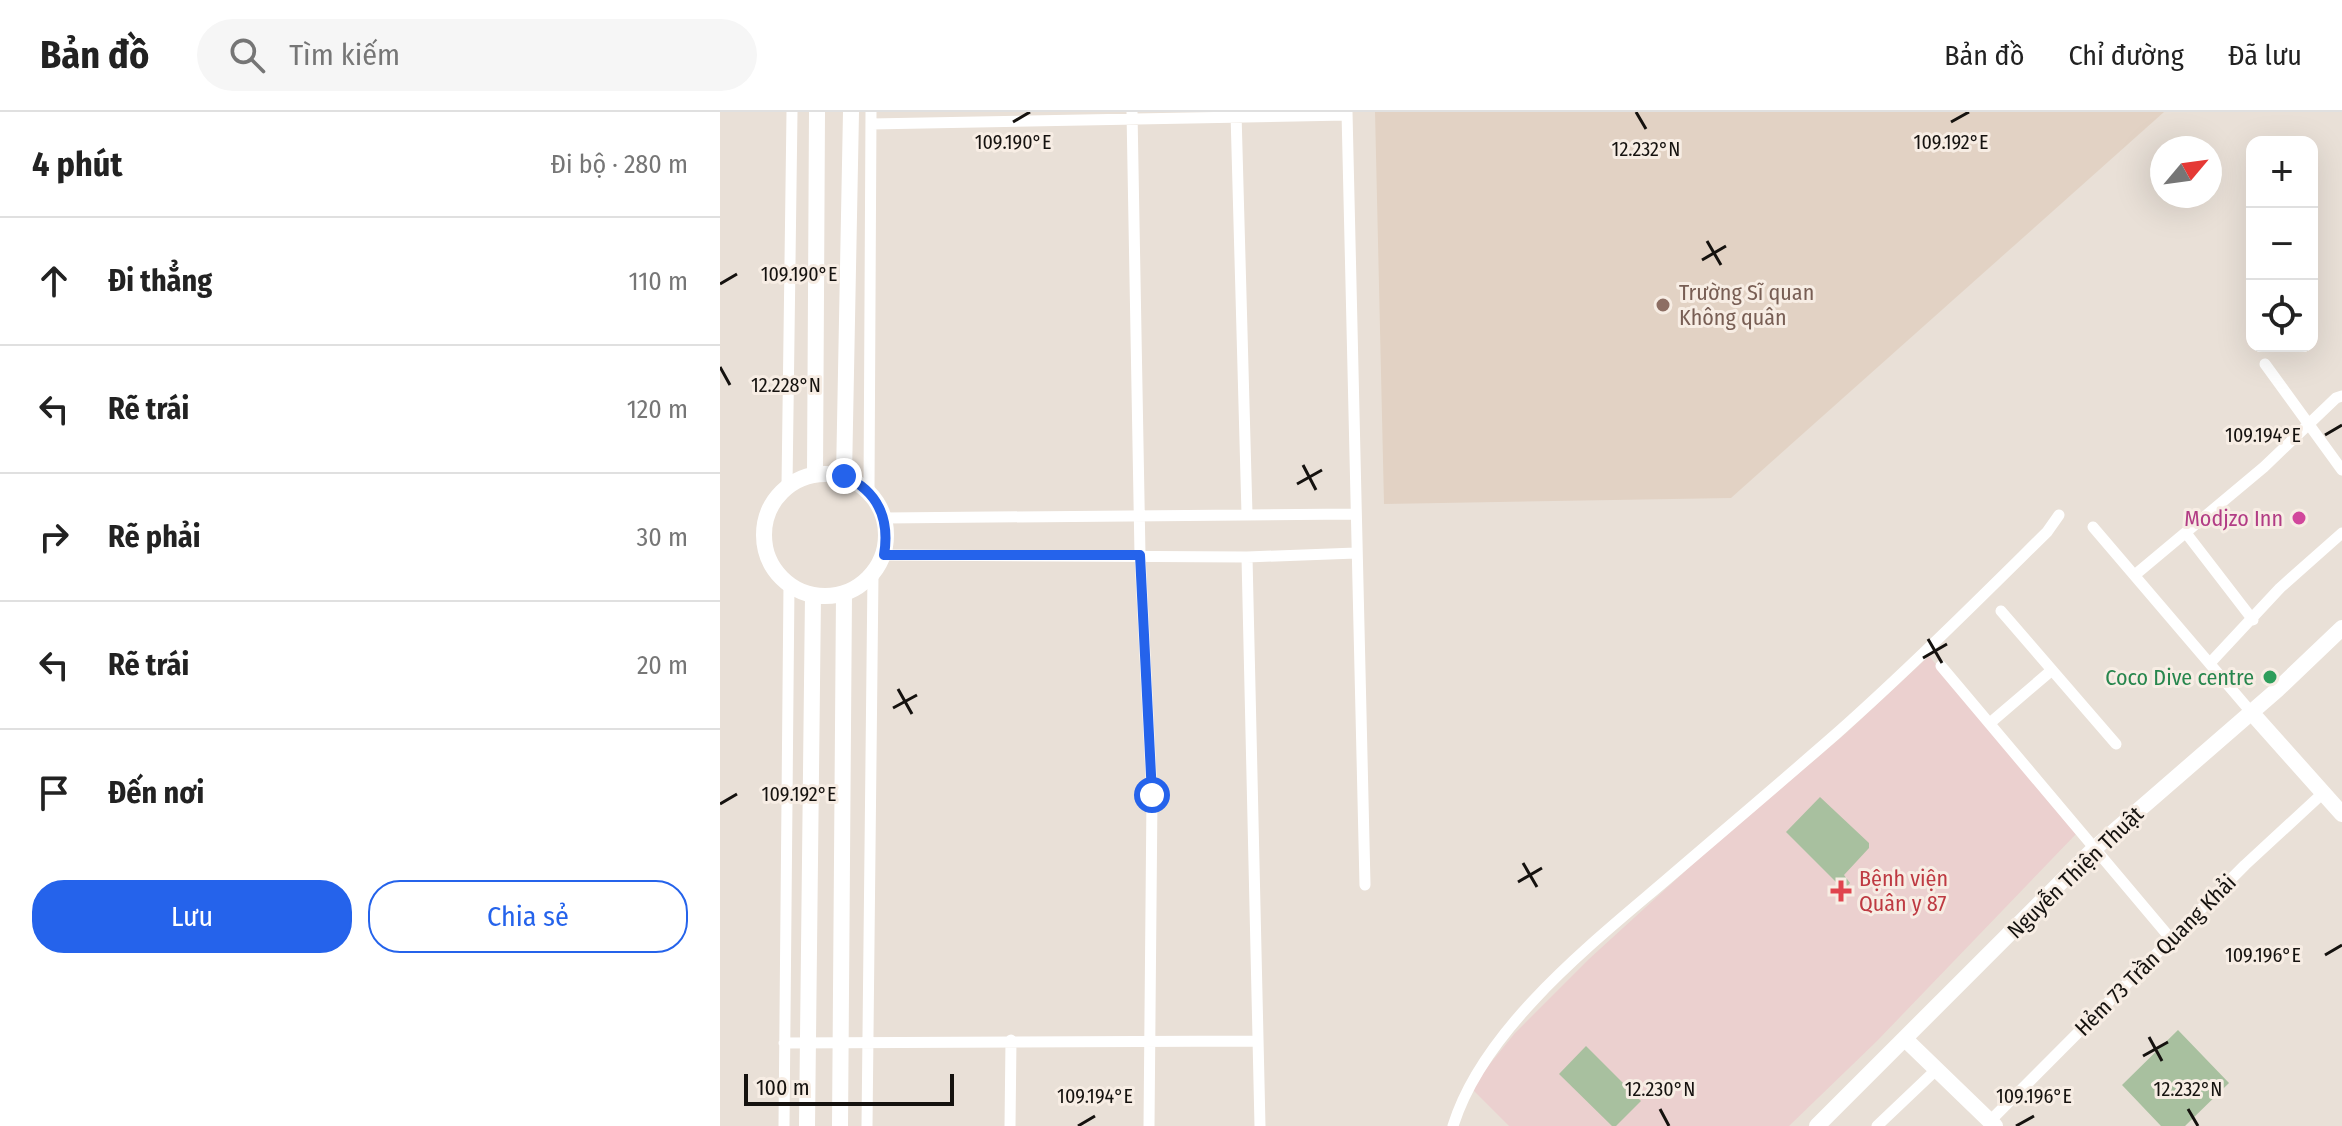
<!DOCTYPE html>
<html lang="vi">
<head>
<meta charset="utf-8">
<style>
  body { margin:0; font-family:"Fira Sans Condensed",sans-serif; background:#f6f6f6; color:#222 }
  .controls { position:absolute; right:24px; top:24px; display:grid; overflow:hidden; border-radius:16px; box-shadow:0 8px 32px #0002 }
  .controls button { width:72px; height:72px; display:grid; place-items:center; padding:0; border:0; border-bottom:2px solid #e0e0e0; background:#fff; color:#222; font:40px sans-serif }
  .compass { position:absolute; left:1430px; top:24px; width:72px; height:72px; border-radius:50%; background:#fff; box-shadow:0 8px 32px #0002; rotate:61deg }
  .scale { position:absolute; left:24px; bottom:20px; width:210px; box-sizing:border-box; padding-left:8px; border:4px solid #15120f; border-top:0; font-size:22px; line-height:28px; white-space:nowrap; color:#15120f; -webkit-text-stroke:6px #f7ede4; paint-order:stroke }
  .stop { position:absolute; width:24px; height:24px; margin:-18px; border:6px solid #2563eb; border-radius:50%; background:#fff }
  .stop.end { background:#2563eb; border-color:#fff; box-shadow:0 2px 8px #0008 }
  .list { margin:0; padding:0; list-style:none }
  h2 { display:flex; justify-content:space-between; align-items:center; height:104px; margin:0; padding:0 32px; font-size:34px }
  h2 small { font-size:26px; font-weight:400; color:#767676 }
  .list li { display:grid; grid-template-columns:52px 1fr auto; gap:24px; align-items:center; box-sizing:border-box; height:128px; padding:0 32px; border-top:2px solid #e0e0e0 }
  .list b { display:block; font-size:30px; white-space:nowrap }
  .list em { font-size:26px; font-style:normal; color:#767676 }
  .actions { display:flex; gap:16px; padding:24px 32px }
  .actions a { flex:1; padding:18px 0; border:2px solid #2563eb; border-radius:32px; text-align:center; font-size:28px; color:#2563eb }
  .actions .main { background:#2563eb; color:#fff }
  .icon { flex:none; width:44px; height:44px; fill:none; stroke:currentColor; stroke-width:2; stroke-linecap:round; stroke-linejoin:round }
  .map { position:relative; flex:none; width:1622px; height:1014px; overflow:hidden }
  header { display:flex; align-items:center; gap:48px; box-sizing:border-box; height:112px; padding:0 40px; background:#fff; border-bottom:2px solid #e0e0e0 }
  header strong { font-size:38px }
  nav { display:flex; gap:44px; margin-inline-start:auto; font-size:28px }
  .search { width:560px; height:72px; background:#f6f6f6; display:flex; align-items:center; gap:20px; box-sizing:border-box; padding:0 28px; border-radius:44px; color:#767676; font-size:30px }
  main { display:flex }
  aside { flex:1; background:#fff }
  .map>svg:first-child { display:block }
  .built { fill:#e2d2c4 }
  .medical { fill:#ebd0cf }
  .green { fill:#a8c09f }
  .lines { fill:none; stroke-linecap:round; stroke-linejoin:round }
  .street { stroke:#fff; stroke-width:11 }
  .secondary { stroke:#fff; stroke-width:16 }
  .route { stroke:#2563eb; stroke-width:10 }
  .ticks { fill:none; stroke:#15120f; stroke-width:3 }
  .education-dot { fill:#8d6e63; stroke:#f7ede4; stroke-width:3 }
  .hotel-dot { fill:#d1479c; stroke:#f7ede4; stroke-width:3 }
  .leisure-dot { fill:#2e9e5b; stroke:#f7ede4; stroke-width:3 }
  .health-dot { fill:#e0444e; stroke:#f7ede4; stroke-width:3 }
  .labels { text-anchor:middle; stroke-width:6; stroke-linejoin:round; paint-order:stroke }
  .education-label { font-size:22px; fill:#785e54; stroke:#f7ede4; text-anchor:start }
  .hotel-label { font-size:22px; fill:#b23c85; stroke:#f7ede4; text-anchor:end }
  .leisure-label { font-size:22px; fill:#27864d; stroke:#f7ede4; text-anchor:end }
  .street-label { font-size:22px; fill:#15120f; stroke:#f7ede4 }
  .health-label { font-size:22px; fill:#be3a42; stroke:#f7ede4; text-anchor:start }
  .ticks-label { font-size:20px; text-anchor:middle; fill:#15120f; stroke:#f7ede4; stroke-width:6; stroke-linejoin:round; paint-order:stroke }
</style>
</head>
<body>
<header>
<strong>Bản đồ</strong>
<div class="search"><svg class="icon" aria-label="search" viewBox="0 0 24 24"><circle cx="10" cy="10" r="6"/><path d="M15 15l6 6"/></svg>Tìm kiếm</div>
<nav><a>Bản đồ</a><a>Chỉ đường</a><a>Đã lưu</a></nav>
</header>
<main>
<aside>
<h2>4 phút<small>Đi bộ · 280 m</small></h2>
<ul class="list">
<li><svg class="icon" aria-label="ahead" viewBox="0 0 24 24"><path d="M12 20V5M6 11l6-6 6 6"/></svg><div><b>Đi thẳng</b></div><em>110 m</em></li>
<li><svg class="icon" aria-label="left" viewBox="0 0 24 24"><path d="M17 20v-9H6M10 6l-5 5 5 5"/></svg><div><b>Rẽ trái</b></div><em>120 m</em></li>
<li><svg class="icon" aria-label="right" viewBox="0 0 24 24"><path d="M7 20v-9h11M14 6l5 5-5 5"/></svg><div><b>Rẽ phải</b></div><em>30 m</em></li>
<li><svg class="icon" aria-label="left" viewBox="0 0 24 24"><path d="M17 20v-9H6M10 6l-5 5 5 5"/></svg><div><b>Rẽ trái</b></div><em>20 m</em></li>
<li><svg class="icon" aria-label="arrive" viewBox="0 0 24 24"><path d="M6 21V4h12l-3 4 3 4H6"/></svg><div><b>Đến nơi</b></div></li>
</ul>
<div class="actions"><a class="main">Lưu</a><a>Chia sẻ</a></div>
</aside>
<div class="map">
<svg width="1622" height="1014" viewBox="0 0 1622 1014">
  <rect width="100%" height="100%" fill="#e9e0d7"/>
  <path class="built" d="M 655,0 L 1444,0 L 1011,386 L 664,392 Z"/>
  <path class="medical" d="M 1209,544 L 1357,721 L 1157,929 L 1069,1014 L 789,1014 L 753,978 L 765,958 L 795,921 L 869,847 L 984,742 L 1125,622 Z"/>
  <path class="green" d="M 1100,685 L 1149,731 L 1149,736 L 1124,763 L 1130,771 L 1124,778 L 1066,720 Z
    M 1458,918 L 1509,971 L 1465,1014 L 1441,1014 L 1402,973 Z
    M 866,934 L 921,989 L 896,1014 L 892,1014 L 839,962 Z"/>
  <g class="lines">
    <path class="street" d="M 412,0 L 420,443 L 432,683 L 429,1014
      M 627,0 L 645,773
      M 516,1 L 527,402
      M 151,12 L 627,3
      M 1545,252 L 1622,358
      M 67,374 L 72,0
      M 149,379 L 151,0
      M 165,406 L 634,402
      M 1373,415 L 1531,600
      M 1466,421 L 1533,508
      M 164,443 L 527,445 L 636,441
      M 527,445 L 540,1014
      M 1416,462 L 1544,355 L 1616,286 L 1622,284
      M 1281,499 L 1396,632
      M 1491,550 L 1560,476 L 1622,421
      M 1221,554 L 1451,827
      M 1270,611 L 1332,558
      M 64,931 L 538,929
      M 1270,1009 L 1525,753 L 1603,681
      M 64,1014 L 69,472
      M 147,1014 L 153,462
      M 290,1014 L 291,928
      M 733,1014 C 763,917 871,832 945,769 C 1002,720 1060,671 1116,622 C 1189,557 1258,488 1327,420 L 1339,403
      M 1157,1014 L 1217,957"/>
    <path class="secondary" d="M44 423a61 61 0 1 1 122 0a61 61 0 1 1-122 0Z
      M 95,362 L 97,0
      M 124,364 L 131,0
      M 1531,600 L 1622,702
      M 1185,927 L 1275,1014
      M 87,1014 L 93,483
      M 120,1014 L 124,482
      M 1097,1014 L 1375,736 L 1557,578 L 1622,516"/>
  </g>
  <g class="lines">
    <path class="route" d="M 124,364 C 158,379 170,407 164,443 L 420,443 L 432,683"/>
  </g>
  <path class="ticks" d="M 916,0 L 926,17M 293,10 L 310,0M 1231,10 L 1249,0M 987,129 L 1001,153M 982,148 L 1006,134M 0,172 L 17,162M 0,255 L 10,273M 1605,323 L 1622,313M 583,353 L 596,378M 577,372 L 602,358M 1208,527 L 1222,551M 1203,546 L 1227,532M 178,577 L 192,602M 173,596 L 197,583M 0,692 L 17,682M 803,751 L 817,775M 798,770 L 822,756M 1605,843 L 1622,833M 1429,925 L 1442,949M 1423,944 L 1448,930M 940,997 L 949,1014M 1468,997 L 1478,1014M 358,1014 L 375,1004M 1296,1014 L 1314,1004"/>
  <circle class="education-dot" cx="943" cy="193" r="8"/>
  <circle class="hotel-dot" cx="1579" cy="406" r="8"/>
  <circle class="leisure-dot" cx="1550" cy="565" r="8"/>
  <path class="health-dot" d="M1117 767h8v8h8v8h-8v8h-8v-8h-8v-8h8z"/>
  <g class="labels">
    <g class="education-label">
      <text x="959" y="188">Trường Sĩ quan<tspan x="959" dy="25">Không quân</tspan></text>
    </g>
    <g class="hotel-label">
      <text x="1563" y="414">Modjzo Inn</text>
    </g>
    <g class="leisure-label">
      <text x="1534" y="573">Coco Dive centre</text>
    </g>
    <g class="street-label">
      <text transform="translate(1355 760) rotate(-44)" y="8">Nguyễn Thiện Thuật</text>
      <text transform="translate(1435 843) rotate(-45)" y="8">Hẻm 73 Trần Quang Khải</text>
    </g>
    <g class="health-label">
      <text x="1139" y="774">Bệnh viện<tspan x="1139" dy="25">Quân y 87</tspan></text>
    </g>
  </g>
  <g class="ticks-label">
    <text x="293" y="37">109.190°E</text>
    <text x="1231" y="37">109.192°E</text>
    <text x="926" y="44">12.232°N</text>
    <text x="79" y="169">109.190°E</text>
    <text x="66" y="280">12.228°N</text>
    <text x="1543" y="330">109.194°E</text>
    <text x="79" y="689">109.192°E</text>
    <text x="1543" y="850">109.196°E</text>
    <text x="940" y="984">12.230°N</text>
    <text x="1468" y="984">12.232°N</text>
    <text x="375" y="991">109.194°E</text>
    <text x="1314" y="991">109.196°E</text>
  </g>
</svg>
<div class="controls">
<button>+</button>
<button>−</button>
<button><svg class="icon" aria-label="locate" viewBox="0 0 24 24"><circle cx="12" cy="12" r="6"/><path d="M12 2v4M12 18v4M2 12h4M18 12h4"/></svg></button>
</div>
<svg class="compass" viewBox="-18 -18 36 36"><path d="M0-13l5 13h-10z" fill="#e53935"/><path d="M0 13l5-13h-10z" fill="#767676"/></svg>
<div class="scale">100 m</div>
<div class="stop" style="left:432px;top:683px"></div>
<div class="stop end" style="left:124px;top:364px"></div>
</div>
</main>
</body>
</html>
